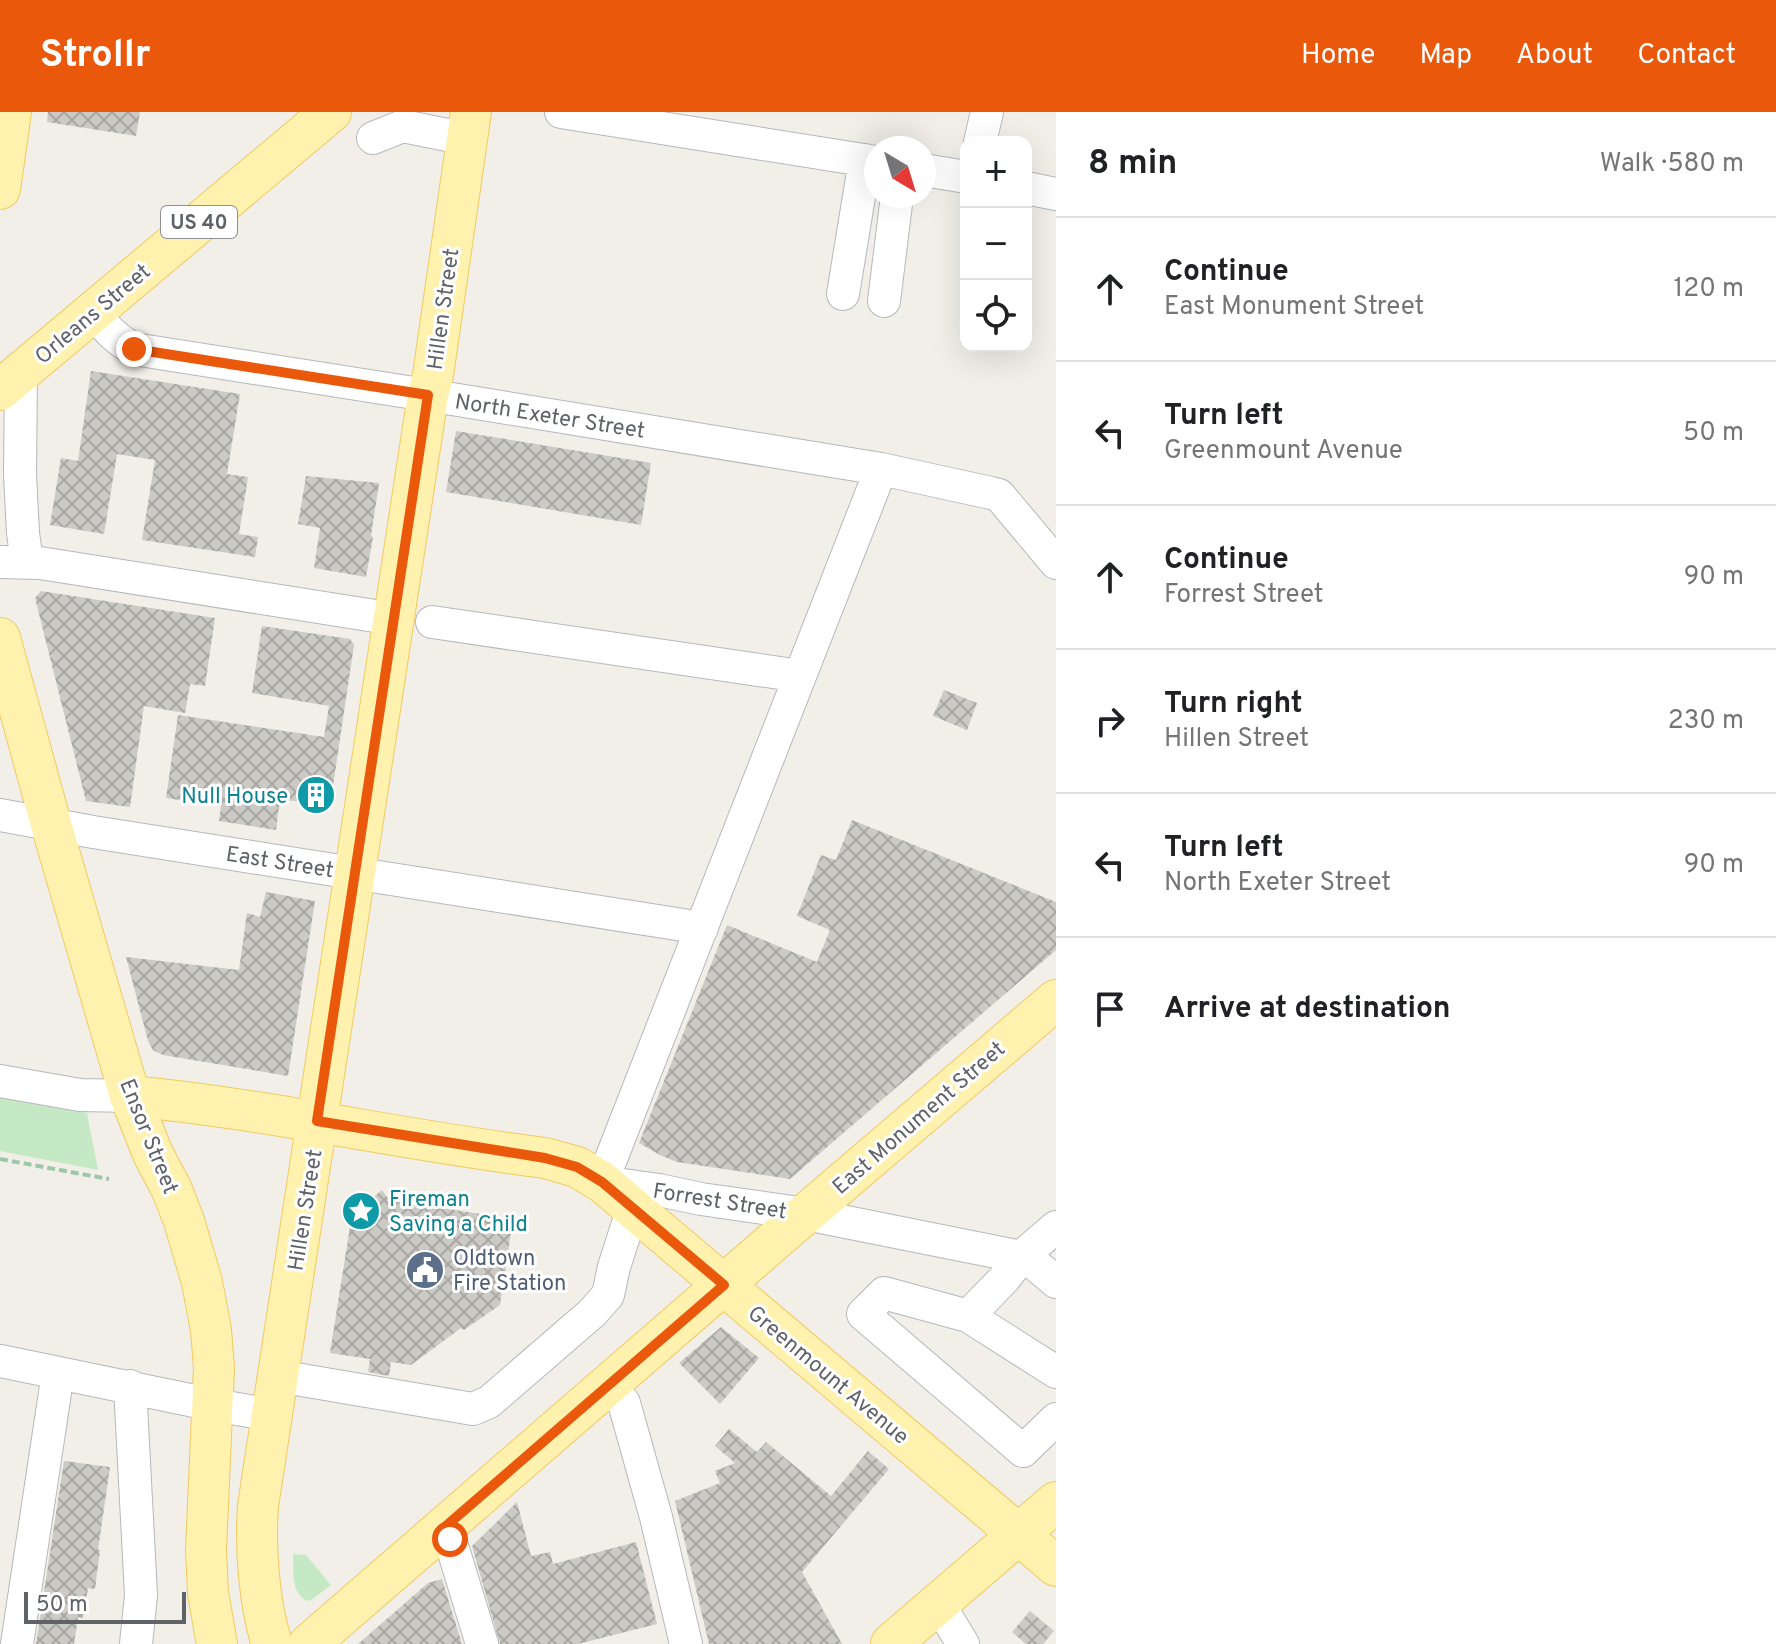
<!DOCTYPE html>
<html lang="en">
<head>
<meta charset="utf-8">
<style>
  body { margin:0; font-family:Overpass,sans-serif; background:#f6f6f6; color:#202124 }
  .controls { position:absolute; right:24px; top:24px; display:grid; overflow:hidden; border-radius:16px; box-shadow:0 8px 32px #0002 }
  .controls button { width:72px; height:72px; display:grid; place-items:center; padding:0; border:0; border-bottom:2px solid #e0e0e0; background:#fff; color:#202124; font:40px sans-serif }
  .compass { position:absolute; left:864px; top:24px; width:72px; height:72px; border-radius:50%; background:#fff; box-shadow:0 8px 32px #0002; rotate:142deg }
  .scale { position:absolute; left:24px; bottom:20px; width:162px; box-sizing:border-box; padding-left:8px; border:4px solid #5f6368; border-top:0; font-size:22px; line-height:28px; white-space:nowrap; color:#5f6368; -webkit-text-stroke:6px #fff; paint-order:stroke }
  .stop { position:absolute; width:24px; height:24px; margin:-18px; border:6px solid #ea580c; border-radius:50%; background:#fff }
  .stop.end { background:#ea580c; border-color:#fff; box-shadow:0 2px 8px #0008 }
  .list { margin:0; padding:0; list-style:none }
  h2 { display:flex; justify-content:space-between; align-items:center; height:104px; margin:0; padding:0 32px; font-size:34px }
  h2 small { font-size:26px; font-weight:400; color:#757577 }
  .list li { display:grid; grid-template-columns:52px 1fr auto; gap:24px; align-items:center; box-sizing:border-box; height:144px; padding:0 32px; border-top:2px solid #e0e0e0 }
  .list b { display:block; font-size:30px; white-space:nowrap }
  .list p { margin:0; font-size:26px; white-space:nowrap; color:#757577 }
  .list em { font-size:26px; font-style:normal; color:#757577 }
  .icon { flex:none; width:44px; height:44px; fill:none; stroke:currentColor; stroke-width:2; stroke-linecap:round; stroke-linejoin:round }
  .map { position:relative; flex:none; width:1056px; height:1532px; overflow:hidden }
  header { display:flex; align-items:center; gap:48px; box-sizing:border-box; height:112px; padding:0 40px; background:#ea580c; color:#fff }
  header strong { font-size:38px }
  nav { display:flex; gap:44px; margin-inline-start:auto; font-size:28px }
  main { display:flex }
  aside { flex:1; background:#fff }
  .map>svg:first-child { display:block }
  .green { fill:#c5e8c5 }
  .building { fill:url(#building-cross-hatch) }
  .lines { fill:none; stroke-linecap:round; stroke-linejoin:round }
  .minor-casing { stroke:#b5b8bc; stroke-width:34 }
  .major-casing { stroke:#f2c960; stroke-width:42 }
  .path { stroke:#9cc7a9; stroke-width:4; stroke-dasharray:8 4; stroke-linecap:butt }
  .minor { stroke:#fff; stroke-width:32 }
  .major { stroke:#fff2af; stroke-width:40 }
  .route { stroke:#ea580c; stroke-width:10 }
  .labels { text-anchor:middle; stroke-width:6; stroke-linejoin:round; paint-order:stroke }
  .shield { fill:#fff; stroke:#8f9295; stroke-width:2 }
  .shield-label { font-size:20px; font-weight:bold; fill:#5f6368 }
  .street-label { font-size:22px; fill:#5f6368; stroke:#fff }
  .culture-label { font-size:22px; fill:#0d838f; stroke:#fff; text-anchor:end }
  .service-label { font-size:22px; fill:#4e5e75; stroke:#fff; text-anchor:start }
</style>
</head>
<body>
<header>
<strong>Strollr</strong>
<nav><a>Home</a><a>Map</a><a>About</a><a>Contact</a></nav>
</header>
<main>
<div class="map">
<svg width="1056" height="1532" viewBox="0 0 1056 1532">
  <defs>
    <pattern id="building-cross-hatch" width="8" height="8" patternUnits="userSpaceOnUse" patternTransform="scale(2)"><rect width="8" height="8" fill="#cccac5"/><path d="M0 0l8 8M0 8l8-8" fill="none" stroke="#a9a8a4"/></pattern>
  </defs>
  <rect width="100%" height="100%" fill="#f1efe8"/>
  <path class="green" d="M 0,982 L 87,1001 L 98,1058 L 0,1039 Z
    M 293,1442 L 306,1443 L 331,1473 L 310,1489 C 290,1486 294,1457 293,1442 Z"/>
  <path class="building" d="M 48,0 L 140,0 L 136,24 L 47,10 Z
    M 91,259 L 240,282 L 227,362 L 248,365 L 239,422 L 258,425 L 255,445 L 142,428 L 155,348 L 117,342 L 104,422 L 50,413 L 61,346 L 78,349 Z
    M 456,319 L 651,351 L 641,413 L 446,380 Z
    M 306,364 L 379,371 L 371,424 L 373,425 L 366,465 L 314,456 L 320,416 L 298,412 Z
    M 41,479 L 215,506 L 205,574 L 190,572 L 185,601 L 144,594 L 130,695 L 86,689 L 35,486 Z
    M 262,514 L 350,527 L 354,533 L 330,694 L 280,687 L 276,718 L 219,709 L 221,694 L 166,686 L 178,603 L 324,625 L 329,594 L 252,581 Z
    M 944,578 L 977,591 L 967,618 L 933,604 Z
    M 852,708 L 1056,790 L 1056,838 L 790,1067 L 677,1050 L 660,1043 L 639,1031 L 727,813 L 817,850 L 830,818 L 797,804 L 821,743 L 836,748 Z
    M 266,780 L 315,789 L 288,964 L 163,943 L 153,938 L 148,929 L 126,845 L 239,858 L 247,801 L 260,805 Z
    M 382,1078 L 389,1088 L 513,1107 L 500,1193 L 464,1218 L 461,1216 L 411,1253 L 391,1250 L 389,1264 L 368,1260 L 370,1247 L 330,1241 L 355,1083 L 372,1086 Z
    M 721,1215 L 759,1246 L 720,1292 L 679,1251 Z
    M 729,1317 L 757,1340 L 766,1330 L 831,1384 L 868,1339 L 889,1357 L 802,1460 L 842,1532 L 709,1532 L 675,1389 L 720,1371 L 715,1359 L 735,1351 L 715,1334 Z
    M 64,1349 L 110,1355 L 98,1438 L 100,1438 L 95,1477 L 88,1476 L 83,1506 L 78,1505 L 74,1532 L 36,1532 Z
    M 517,1390 L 531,1444 L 550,1440 L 553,1452 L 636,1430 L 657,1512 L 578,1532 L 500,1532 L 472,1434 Z
    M 442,1467 L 462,1532 L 358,1532 L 428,1471 Z
    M 1030,1499 L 1054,1519 L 1043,1532 L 1026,1532 L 1012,1520 Z"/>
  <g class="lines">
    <g class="minor-casing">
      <path id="minor" d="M 561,0 L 876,50
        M 373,26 L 403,14 L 467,27
        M 980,30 L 987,0
        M 924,58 L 966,65
        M 1026,76 L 1056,82
        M 843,182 L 865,48
        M 884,189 L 897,84
        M 93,199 C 105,215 115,227 134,237 L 452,287 L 881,357 L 991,381 L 999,383 L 1056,451
        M 21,260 L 20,363 L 23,421 L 27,450
        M 881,357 L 602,1070 L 659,1078 L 701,1087 L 806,1102 L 1021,1145 L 1031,1149 L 1056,1170
        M 0,450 L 40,451 L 394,507
        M 432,510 L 800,564
        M 0,703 L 93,720 L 702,816
        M 0,969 L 80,983 L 130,984
        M 968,1204 L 1004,1167 L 1021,1145 L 1056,1115
        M 0,1249 L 214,1293 L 272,1303
        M 1056,1260 L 968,1204 L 884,1181 L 863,1202 L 1023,1339 L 1056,1307
        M 278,1264 L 473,1297 L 489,1290 L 592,1201 L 608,1183 L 614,1155 L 633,1096
        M 608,1273 L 624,1291 L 656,1405 L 686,1532
        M 130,1274 L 141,1483 L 136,1532
        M 446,1414 L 482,1532
        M 938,1491 L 963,1532
        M 17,1532 L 58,1261"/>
    </g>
    <g class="major-casing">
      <path id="major" d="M 0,77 L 11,0
        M 0,278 L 331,0
        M 0,526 L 51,712 L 130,984 L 153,1042 L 172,1078 L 184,1109 L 202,1170 L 211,1218 L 214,1256 L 206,1438 L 208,1481 L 217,1532
        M 130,984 C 269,997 406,1029 545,1046 L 577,1055 L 602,1070 L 1056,1454
        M 272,1532 C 259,1492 255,1436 258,1394 L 428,283 L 433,263 L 471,0
        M 309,1532 L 782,1122 L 1056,888
        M 891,1532 L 1056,1390"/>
    </g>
    <path class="path" d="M 0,1047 L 109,1067"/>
    <use href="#minor" class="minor"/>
    <use href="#major" class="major"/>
  </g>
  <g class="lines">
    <path class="route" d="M 134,237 L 428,283 L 317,1009 L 545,1046 L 577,1055 L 602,1070 L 724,1173 L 446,1414 L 450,1427"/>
  </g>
  <defs>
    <g id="building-disc" transform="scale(2)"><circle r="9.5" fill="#0f9aa8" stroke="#fff"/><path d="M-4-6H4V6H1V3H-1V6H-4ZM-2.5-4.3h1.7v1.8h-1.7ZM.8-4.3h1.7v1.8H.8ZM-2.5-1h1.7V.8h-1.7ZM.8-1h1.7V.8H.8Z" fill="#fff"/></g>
    <g id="sight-disc" transform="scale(2)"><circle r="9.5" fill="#0f9aa8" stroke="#fff"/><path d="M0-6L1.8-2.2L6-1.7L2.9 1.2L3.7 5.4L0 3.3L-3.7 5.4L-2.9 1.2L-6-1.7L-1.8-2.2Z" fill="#fff"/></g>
    <g id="civic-disc" transform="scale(2)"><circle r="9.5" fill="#5c6f8a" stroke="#fff"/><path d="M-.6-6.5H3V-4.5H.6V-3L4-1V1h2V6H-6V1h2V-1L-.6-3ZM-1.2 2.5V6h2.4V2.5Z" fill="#fff"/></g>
  </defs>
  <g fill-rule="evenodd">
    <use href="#building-disc" x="316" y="683"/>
    <use href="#sight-disc" x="361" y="1099"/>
    <use href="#civic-disc" x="425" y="1158"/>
  </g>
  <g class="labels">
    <rect class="shield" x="161" y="94" width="76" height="32" rx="6"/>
    <g class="shield-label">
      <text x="199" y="117">US 40</text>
    </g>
    <g class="street-label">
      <text transform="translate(442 197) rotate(-82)" y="8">Hillen Street</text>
      <text transform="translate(92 201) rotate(-40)" y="8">Orleans Street</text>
      <text transform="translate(550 303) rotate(9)" y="8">North Exeter Street</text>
      <text transform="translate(280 749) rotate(9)" y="8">East Street</text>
      <text transform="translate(918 1005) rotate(-41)" y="8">East Monument Street</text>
      <text transform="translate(150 1024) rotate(68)" y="8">Ensor Street</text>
      <text transform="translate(720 1088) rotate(9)" y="8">Forrest Street</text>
      <text transform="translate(304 1098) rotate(-81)" y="8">Hillen Street</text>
      <text transform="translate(829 1262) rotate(40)" y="8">Greenmount Avenue</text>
    </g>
    <g class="culture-label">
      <text x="288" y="691">Null House</text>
      <text x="389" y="1094" text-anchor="start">Fireman<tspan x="389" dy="25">Saving a Child</tspan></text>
    </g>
    <g class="service-label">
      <text x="453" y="1153">Oldtown<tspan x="453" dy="25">Fire Station</tspan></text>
    </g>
  </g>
</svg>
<div class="controls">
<button>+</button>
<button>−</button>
<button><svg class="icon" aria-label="locate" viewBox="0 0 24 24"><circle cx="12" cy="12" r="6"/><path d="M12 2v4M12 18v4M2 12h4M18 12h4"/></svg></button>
</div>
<svg class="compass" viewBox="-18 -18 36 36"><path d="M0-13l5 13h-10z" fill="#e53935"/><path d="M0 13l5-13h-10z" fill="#757577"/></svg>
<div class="scale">50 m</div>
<div class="stop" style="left:450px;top:1427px"></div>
<div class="stop end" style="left:134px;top:237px"></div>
</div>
<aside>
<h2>8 min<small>Walk · 580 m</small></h2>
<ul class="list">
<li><svg class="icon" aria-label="ahead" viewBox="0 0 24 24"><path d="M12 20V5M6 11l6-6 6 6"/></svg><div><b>Continue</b><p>East Monument Street</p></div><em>120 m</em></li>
<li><svg class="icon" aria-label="left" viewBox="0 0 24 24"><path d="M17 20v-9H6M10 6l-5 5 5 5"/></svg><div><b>Turn left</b><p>Greenmount Avenue</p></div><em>50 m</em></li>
<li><svg class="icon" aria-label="ahead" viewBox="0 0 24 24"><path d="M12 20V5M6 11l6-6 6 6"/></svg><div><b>Continue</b><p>Forrest Street</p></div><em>90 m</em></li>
<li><svg class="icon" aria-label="right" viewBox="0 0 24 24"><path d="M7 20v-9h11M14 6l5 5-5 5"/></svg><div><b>Turn right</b><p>Hillen Street</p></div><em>230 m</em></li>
<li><svg class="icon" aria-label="left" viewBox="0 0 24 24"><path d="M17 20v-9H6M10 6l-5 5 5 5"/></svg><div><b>Turn left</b><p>North Exeter Street</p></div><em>90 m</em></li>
<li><svg class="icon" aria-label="arrive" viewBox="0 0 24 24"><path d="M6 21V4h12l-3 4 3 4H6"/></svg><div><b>Arrive at destination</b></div></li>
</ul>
</aside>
</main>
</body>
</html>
